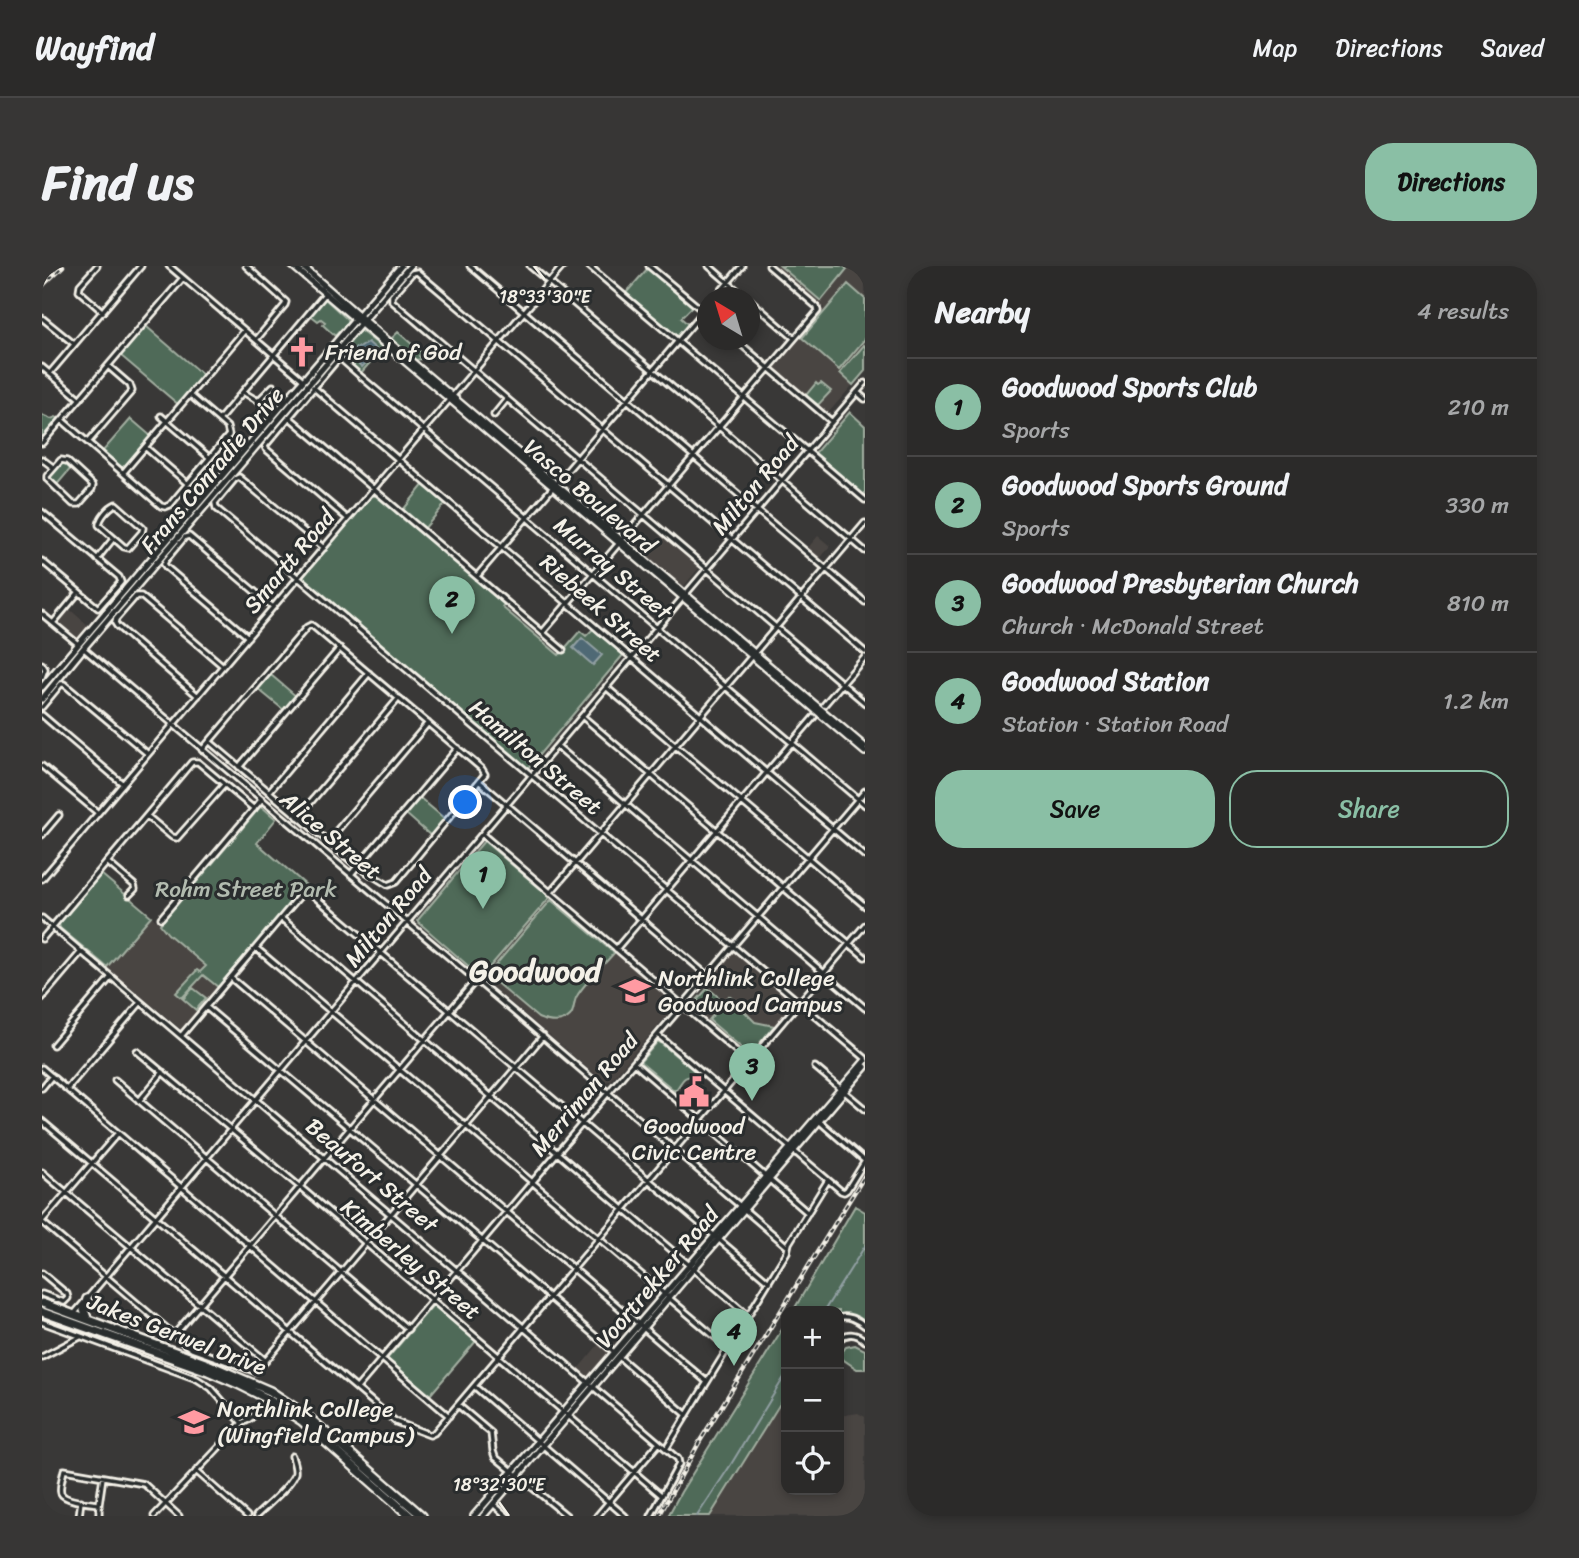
<!DOCTYPE html>
<html lang="en">
<head>
<meta charset="utf-8">
<style>
  body { margin:0; font-family:Sriracha,sans-serif; background:#373635; color:#f1f3f6 }
  .controls { position:absolute; right:21px; bottom:21px; display:grid; overflow:hidden; border-radius:14px; box-shadow:0 4px 10px #0003 }
  .controls button { width:63px; height:63px; display:grid; place-items:center; padding:0; border:0; border-bottom:2px solid #474646; background:#2b2a29; color:#f1f3f6; font:35px sans-serif }
  .compass { position:absolute; left:655px; top:21px; width:63px; height:63px; border-radius:50%; background:#2b2a29; box-shadow:0 4px 10px #0003; rotate:322deg }
  .you { position:absolute; left:424px; top:537px; width:24px; height:24px; margin:-18px; border:5px solid #fff; border-radius:50%; background:#1a73e8; box-shadow:0 0 0 10px #1a73e833 }
  .badge { display:grid; place-items:center; width:46px; height:46px; border-radius:50%; background:#8abfa5; color:#111; font-size:23px; font-weight:700 }
  .pin { position:absolute; translate:-50% -58px; filter:drop-shadow(0 2px 4px #0008) }
  .pin::after { content:''; position:absolute; top:37px; width:24px; height:21px; background:inherit; clip-path:polygon(0 0,100% 0,50% 100%) }
  .list { margin:0; padding:0; list-style:none }
  h2 { display:flex; justify-content:space-between; align-items:center; height:91px; margin:0; padding:0 28px; font-size:30px }
  h2 small { font-size:23px; font-weight:400; color:#a6a7a8 }
  .list li { display:grid; grid-template-columns:46px 1fr auto; gap:21px; align-items:center; box-sizing:border-box; height:98px; padding:0 28px; border-top:2px solid #474646 }
  .list b { display:block; font-size:26px; white-space:nowrap }
  .list p { margin:0; font-size:23px; white-space:nowrap; color:#a6a7a8 }
  .list em { font-size:23px; font-style:normal; color:#a6a7a8 }
  .actions { display:flex; gap:14px; padding:21px 28px }
  .actions a { flex:1; padding:16px 0; border:2px solid #8abfa5; border-radius:28px; text-align:center; font-size:24px; color:#8abfa5 }
  .actions .main { background:#8abfa5; color:#111 }
  .icon { flex:none; width:38px; height:38px; fill:none; stroke:currentColor; stroke-width:2; stroke-linecap:round; stroke-linejoin:round }
  .map { position:relative; flex:none; width:823px; height:1250px; overflow:hidden; border-radius:28px }
  header { display:flex; align-items:center; gap:42px; box-sizing:border-box; height:98px; padding:0 35px; background:#2b2a29; border-bottom:2px solid #474646 }
  header strong { font-size:33px }
  nav { display:flex; gap:38px; margin-inline-start:auto; font-size:24px }
  .intro { display:flex; align-items:center; justify-content:space-between; box-sizing:border-box; height:168px; padding:0 42px }
  h1 { margin:0; font-size:49px }
  .button { padding:18px 32px; border-radius:28px; background:#8abfa5; color:#111; font-size:24px; font-weight:700 }
  main { display:flex; gap:42px; padding:0 42px }
  aside { flex:1; background:#2b2a29; border-radius:28px; box-shadow:0 4px 10px #0003 }
  .map>svg:first-child { display:block }
  .built { fill:#4a4542 }
  .green { fill:#4f6a59; stroke:#a2aea0; stroke-width:2 }
  .water { fill:#4f6974; stroke:#919fa2; stroke-width:2 }
  .lines { fill:none; stroke-linecap:round; stroke-linejoin:round }
  .stream { stroke:#919fa2; stroke-width:2 }
  .minor-casing { stroke:#f4f1e8; stroke-width:9 }
  .major-casing { stroke:#f4f1e8; stroke-width:10 }
  .highway-casing { stroke:#f4f1e8; stroke-width:12 }
  .minor { stroke:#2a2d2e; stroke-width:3.5 }
  .major { stroke:#2a2d2e; stroke-width:5 }
  .highway { stroke:#2a2d2e; stroke-width:7 }
  .rail-casing { stroke:#f4f1e8; stroke-width:4.5 }
  .rail { stroke:#2a2d2e; stroke-width:2; stroke-dasharray:5; stroke-linecap:butt }
  .ticks { fill:none; stroke:#f4f1e8; stroke-width:2.5 }
  .labels { text-anchor:middle; stroke-width:6; stroke-linejoin:round; paint-order:stroke }
  .poi-label { font-size:23px; fill:#f4f1e8; stroke:#2a2d2e; text-anchor:start }
  .street-label { font-size:23px; fill:#f4f1e8; stroke:#2a2d2e }
  .park-label { font-size:23px; fill:#b2bbaf; stroke:#2a2d2e }
  .district-label { font-size:30px; font-weight:bold; fill:#f4f1e8; stroke:#2a2d2e }
  .ticks-label { font-size:18px; text-anchor:middle; fill:#f4f1e8; stroke:#2a2d2e; stroke-width:6; stroke-linejoin:round; paint-order:stroke }
</style>
</head>
<body>
<header>
<strong>Wayfind</strong>
<nav><a>Map</a><a>Directions</a><a>Saved</a></nav>
</header>
<div class="intro"><h1>Find us</h1><a class="button">Directions</a></div>
<main>
<div class="map">
<svg width="823" height="1250" viewBox="0 0 823 1250">
  <rect width="100%" height="100%" fill="#393837"/>
  <filter id="ink" filterUnits="userSpaceOnUse"><feTurbulence type="fractalNoise" baseFrequency=".0143" numOctaves="2"/><feDisplacementMap in="SourceGraphic" scale="14" xChannelSelector="R" yChannelSelector="G"/><feConvolveMatrix kernelMatrix="1 2 1 2 8 2 1 2 1" color-interpolation-filters="sRGB"/></filter>
  <g filter="url(#ink)">
    <path class="built" d="M 732,0 L 823,0 L 823,105 L 786,147 L 733,103 L 733,100 L 782,42 Z
      M 619,270 L 657,302 L 641,321 L 603,289 Z
      M 776,270 L 788,280 L 777,294 L 765,283 Z
      M 26,342 L 47,360 L 35,374 L 16,358 L 16,354 Z
      M 143,629 L 208,684 L 140,764 L 65,701 L 109,650 L 118,658 Z
      M 508,631 L 632,737 L 633,740 L 568,815 L 562,816 L 439,711 Z
      M 692,685 L 753,737 L 707,792 L 648,741 Z
      M 557,1078 L 567,1087 L 546,1111 L 536,1103 Z
      M 742,1131 L 744,1132 L 744,1224 L 797,1224 L 797,1150 L 816,1147 L 823,1151 L 823,1250 L 668,1250 Z"/>
    <path class="green" d="M 738,0 L 801,0 L 805,3 L 779,35 Z
      M 606,2 L 651,40 L 639,52 L 647,59 L 636,71 L 584,27 Z
      M 806,18 L 823,33 L 823,73 L 797,104 L 760,72 Z
      M 282,32 L 305,53 L 305,57 L 293,70 L 281,59 L 283,56 L 279,53 L 276,55 L 267,48 Z
      M 105,61 L 162,110 L 137,139 L 78,89 L 101,62 Z
      M 316,66 L 320,66 L 341,82 L 318,108 L 300,93 L 298,89 Z
      M 356,66 L 380,87 L 377,90 L 380,93 L 373,94 L 350,74 L 349,73 Z
      M 822,79 L 823,80 L 823,105 L 811,119 L 798,107 Z
      M 774,117 L 776,119 L 779,117 L 789,125 L 776,139 L 764,129 Z
      M 808,146 L 823,160 L 823,230 L 773,187 Z
      M 0,149 L 9,153 L 14,151 L 17,153 L 0,173 Z
      M 89,153 L 110,171 L 85,200 L 80,202 L 60,186 Z
      M 20,196 L 23,196 L 30,201 L 13,221 L 6,214 L 7,211 Z
      M 382,218 L 404,237 L 382,263 L 361,244 Z
      M 330,230 L 334,230 L 462,338 L 460,341 L 517,389 L 538,365 L 544,370 L 551,363 L 581,389 L 486,502 L 261,311 Z
      M 229,409 L 255,431 L 243,445 L 216,423 Z
      M 378,532 L 403,553 L 389,570 L 364,548 Z
      M 219,540 L 234,553 L 215,577 L 265,620 L 262,620 L 176,721 L 161,709 L 140,732 L 134,727 L 155,704 L 158,706 L 164,700 L 126,668 L 118,658 L 143,629 L 145,631 L 154,620 L 153,618 Z
      M 442,575 L 508,631 L 439,711 L 375,655 Z
      M 59,608 L 109,650 L 65,701 L 18,662 L 17,658 Z
      M 509,634 L 572,687 C 561,700 544,715 535,730 C 531,736 533,745 528,750 C 519,759 506,756 496,752 L 445,709 Z
      M 151,722 L 164,732 L 154,744 L 141,733 Z
      M 666,722 L 678,732 L 667,744 L 655,734 Z
      M 687,730 L 696,737 L 695,738 L 713,756 L 732,760 L 708,789 L 667,754 Z
      M 616,775 L 654,806 L 652,810 C 640,809 640,817 633,825 L 598,796 Z
      M 813,940 L 823,946 L 823,1058 C 815,1051 808,1047 797,1049 L 797,1045 L 751,1045 Z
      M 391,1039 L 434,1075 L 388,1129 L 345,1093 Z
      M 744,1057 L 744,1128 L 668,1250 L 626,1250 L 639,1226 Z
      M 813,1079 L 823,1084 L 823,1102 L 822,1103 L 815,1103 L 799,1092 L 798,1089 L 804,1081 Z"/>
    <path class="water" d="M 326,76 L 335,84 L 320,101 L 309,91 L 309,87 L 313,82 L 319,81 Z
      M 540,372 L 560,389 L 551,399 L 531,382 Z"/>
    <g class="lines">
      <path class="stream" d="M 782,1045 L 823,980
        M 655,1250 L 688,1200 L 744,1108"/>
      <g class="minor-casing">
        <path id="minor" d="M 55,0 L 38,19 L 37,25 L 61,46
          M 127,0 L 261,114
          M 204,0 L 244,36 L 243,39 L 214,74
          M 428,0 L 823,336
          M 488,0 L 823,285
          M 547,0 L 823,234
          M 607,0 L 666,49
          M 667,0 L 704,32
          M 673,32 L 700,0
          M 708,34 L 752,72
          M 0,52 L 32,78
          M 694,74 L 790,156
          M 0,101 L 38,133
          M 8,107 L 99,0
          M 271,121 L 823,590
          M 201,126 L 216,135 L 231,120
          M 815,126 L 823,133
          M 452,149 L 465,133
          M 119,150 L 168,192
          M 247,151 L 521,384
          M 20,154 L 81,207 L 202,65
          M 177,154 L 283,28
          M 46,176 L 90,125 L 88,119 L 66,100
          M 0,177 L 141,12
          M 103,181 L 146,218
          M 0,193 L 12,202
          M 19,194 L 25,195 L 51,219 L 50,223 L 37,238 L 31,238 L 5,213 L 5,210 Z
          M 81,207 L 119,240 L 123,241 L 128,239 L 187,169 L 185,161 L 148,129
          M 74,238 L 101,262 L 100,266 L 86,282 L 82,281 L 57,259 C 58,251 67,241 74,238 Z
          M 0,246 L 77,311 L 79,316 L 56,342 L 0,295
          M 306,253 L 224,183 L 223,180 L 296,93 L 300,94 L 317,109 L 823,539
          M 282,282 L 197,211 L 193,213 L 173,237 L 174,242 L 823,792
          M 55,293 L 71,273
          M 435,310 L 666,40
          M 0,348 L 36,378
          M 11,357 L 36,327
          M 501,366 L 776,45 L 775,41 L 727,0
          M 206,371 L 124,301 L 122,298 L 124,294 L 143,271 L 147,270 L 231,341
          M 42,383 L 473,747 L 746,981
          M 823,386 L 375,6 L 370,7 L 350,30 L 350,35 L 823,437
          M 0,398 L 3,403 L 0,411
          M 564,421 L 823,640
          M 156,430 L 75,360 L 73,357 L 74,353 L 94,330 L 99,330 L 181,400
          M 782,439 L 823,391
          M 0,441 L 19,418 L 22,418 L 106,488
          M 0,449 L 81,518
          M 540,450 L 823,691
          M 515,480 L 823,742
          M 160,484 L 265,361 L 269,359 L 272,361 L 440,503 L 443,508 L 354,616 L 346,619 L 315,600 L 168,476
          M 0,500 L 56,547
          M 197,501 L 298,382
          M 438,516 L 666,710
          M 227,526 L 327,407
          M 105,550 L 130,571 L 135,572 L 182,519
          M 256,551 L 357,432
          M 440,568 L 707,796
          M 0,569 L 17,549
          M 286,575 L 386,457
          M 65,596 L 92,619 L 93,623 L 87,629
          M 309,608 L 416,482
          M 0,613 L 521,0
          M 508,627 L 823,257
          M 0,652 L 636,1193 L 637,1198 L 609,1250
          M 119,652 L 220,533
          M 239,652 L 706,1049
          M 0,673 L 150,496 L 156,496 L 212,543
          M 214,682 L 686,1082
          M 574,683 L 772,451
          M 189,712 L 665,1116
          M 0,732 L 39,686
          M 164,741 L 572,1086
          M 616,769 L 799,925 L 802,926 L 805,924 L 823,895
          M 139,770 L 261,626 L 266,625 L 727,1016
          M 11,779 L 69,711
          M 95,785 L 258,921 L 619,1229
          M 592,797 L 766,947
          M 773,801 L 823,843
          M 0,802 L 407,1150
          M 73,814 L 366,1063
          M 0,822 L 10,810
          M 25,823 L 98,737
          M 97,835 L 121,806
          M 0,855 L 354,1156 L 388,1169 L 392,1167 L 823,659
          M 777,855 L 823,895
          M 0,906 L 224,1095
          M 0,955 L 76,867
          M 0,956 L 144,1079 L 150,1083 L 212,1105 L 215,1105 L 501,770
          M 0,1007 L 25,1028 L 26,1032 L 22,1036 L 0,1028
          M 32,1048 L 823,117
          M 797,1052 C 805,1048 816,1054 823,1060
          M 0,1056 L 155,1113 L 169,1122 L 200,1157
          M 132,1069 L 434,714
          M 797,1073 C 806,1066 815,1067 823,1075
          M 0,1091 L 38,1071
          M 577,1091 L 645,1149
          M 432,1120 L 583,1250
          M 315,1122 L 823,525
          M 416,1139 L 449,1167 L 451,1185 L 453,1191 L 525,1250
          M 624,1183 L 745,986 L 747,977 L 786,914
          M 154,1205 L 205,1250
          M 57,1238 C 49,1237 22,1235 19,1227 C 17,1221 21,1210 22,1204 L 102,1218 L 137,1250
          M 451,1238 L 465,1250
          M 37,1250 L 39,1235
          M 57,1250 L 57,1238 L 61,1211
          M 112,1250 L 200,1157 C 213,1152 217,1143 224,1132
          M 214,1250 C 224,1240 249,1220 253,1207 C 254,1202 251,1195 250,1190
          M 555,1250 L 617,1177"/>
      </g>
      <g class="major-casing">
        <path id="major" d="M 251,0 L 823,486
          M 260,0 L 385,109 L 823,481
          M 0,421 L 359,0
          M 0,433 L 44,379 L 368,0
          M 432,1250 L 823,795
          M 441,1250 L 823,801"/>
      </g>
      <g class="highway-casing">
        <path id="highway" d="M 45,1033 L 42,1044 L 45,1052
          M 0,1037 L 163,1097 L 228,1125 L 265,1150 L 380,1250
          M 0,1046 L 166,1105 L 196,1118 L 224,1132 L 260,1155 L 368,1250"/>
      </g>
      <use href="#minor" class="minor"/>
      <use href="#major" class="major"/>
      <use href="#highway" class="highway"/>
      <g class="rail-casing">
        <path id="rail" d="M 0,1 L 1,0
          M 0,20 L 21,0
          M 617,1250 L 658,1175 L 823,909"/>
      </g>
      <use href="#rail" class="rail"/>
    </g>
  </g>
  <path class="ticks" d="M 492,0 L 503,14M 457,1236 L 467,1250"/>
  <defs>
    <g id="church-bare" transform="scale(2.415)"><path d="M-1.2-6h2.4v3.5h3.3v2.4h-3.3V6h-2.4V-.1h-3.3v-2.4h3.3Z" fill="#ff9aa2" stroke="#2a2d2e" stroke-width="2.5" paint-order="stroke"/></g>
    <g id="university-bare" transform="scale(2.415)"><path d="M0-5L7-2L0 1L-7-2ZM-4 1L0 2.5L4 1V4Q0 6-4 4Z" fill="#ff9aa2" stroke="#2a2d2e" stroke-width="2.5" paint-order="stroke"/></g>
    <g id="civic-bare" transform="scale(2.415)"><path d="M-.6-6.5H3V-4.5H.6V-3L4-1V1h2V6H-6V1h2V-1L-.6-3ZM-1.2 2.5V6h2.4V2.5Z" fill="#ff9aa2" stroke="#2a2d2e" stroke-width="2.5" paint-order="stroke"/></g>
  </defs>
  <g fill-rule="evenodd">
    <use href="#church-bare" x="260" y="86"/>
    <use href="#university-bare" x="593" y="725"/>
    <use href="#civic-bare" x="652" y="826"/>
    <use href="#university-bare" x="152" y="1156"/>
  </g>
  <g class="labels">
    <g class="poi-label">
      <text x="283" y="94">Friend of God</text>
      <text x="616" y="720">Northlink College<tspan x="616" dy="26">Goodwood Campus</tspan></text>
      <text x="652" y="868" text-anchor="middle">Goodwood<tspan x="652" dy="26">Civic Centre</tspan></text>
      <text x="175" y="1151">Northlink College<tspan x="175" dy="26">(Wingfield Campus)</tspan></text>
    </g>
    <g class="street-label">
      <text transform="translate(170 204) rotate(-50)" y="8">Frans Conradie Drive</text>
      <text transform="translate(713 219) rotate(-50)" y="8">Milton Road</text>
      <text transform="translate(548 230) rotate(40)" y="8">Vasco Boulevard</text>
      <text transform="translate(247 295) rotate(-50)" y="8">Smartt Road</text>
      <text transform="translate(571 302) rotate(40)" y="8">Murray Street</text>
      <text transform="translate(559 342) rotate(41)" y="8">Riebeek Street</text>
      <text transform="translate(494 491) rotate(40)" y="8">Hamilton Street</text>
      <text transform="translate(289 569) rotate(40)" y="8">Alice Street</text>
      <text transform="translate(346 651) rotate(-50)" y="8">Milton Road</text>
      <text transform="translate(542 828) rotate(-50)" y="8">Merriman Road</text>
      <text transform="translate(330 909) rotate(40)" y="8">Beaufort Street</text>
      <text transform="translate(369 993) rotate(40)" y="8">Kimberley Street</text>
      <text transform="translate(615 1011) rotate(-50)" y="8">Voortrekker Road</text>
      <text transform="translate(135 1068) rotate(21)" y="8">Jakes Gerwel Drive</text>
    </g>
    <g class="park-label">
      <text x="204" y="631">Rohm Street Park</text>
    </g>
    <g class="district-label">
      <text x="493" y="715">Goodwood</text>
    </g>
  </g>
  <g class="ticks-label">
    <text x="503" y="37">18°33'30"E</text>
    <text x="457" y="1225">18°32'30"E</text>
  </g>
</svg>
<div class="controls">
<button>+</button>
<button>−</button>
<button><svg class="icon" aria-label="locate" viewBox="0 0 24 24"><circle cx="12" cy="12" r="6"/><path d="M12 2v4M12 18v4M2 12h4M18 12h4"/></svg></button>
</div>
<svg class="compass" viewBox="-18 -18 36 36"><path d="M0-13l5 13h-10z" fill="#e53935"/><path d="M0 13l5-13h-10z" fill="#a6a7a8"/></svg>
<div class="you"></div>
<div class="pin badge" style="left:441px;top:643px">1</div>
<div class="pin badge" style="left:410px;top:368px">2</div>
<div class="pin badge" style="left:710px;top:835px">3</div>
<div class="pin badge" style="left:692px;top:1100px">4</div>
</div>
<aside>
<h2>Nearby<small>4 results</small></h2>
<ul class="list">
<li><span class="badge">1</span><div><b>Goodwood Sports Club</b><p>Sports</p></div><em>210 m</em></li>
<li><span class="badge">2</span><div><b>Goodwood Sports Ground</b><p>Sports</p></div><em>330 m</em></li>
<li><span class="badge">3</span><div><b>Goodwood Presbyterian Church</b><p>Church · McDonald Street</p></div><em>810 m</em></li>
<li><span class="badge">4</span><div><b>Goodwood Station</b><p>Station · Station Road</p></div><em>1.2 km</em></li>
</ul>
<div class="actions"><a class="main">Save</a><a>Share</a></div>
</aside>
</main>
</body>
</html>
